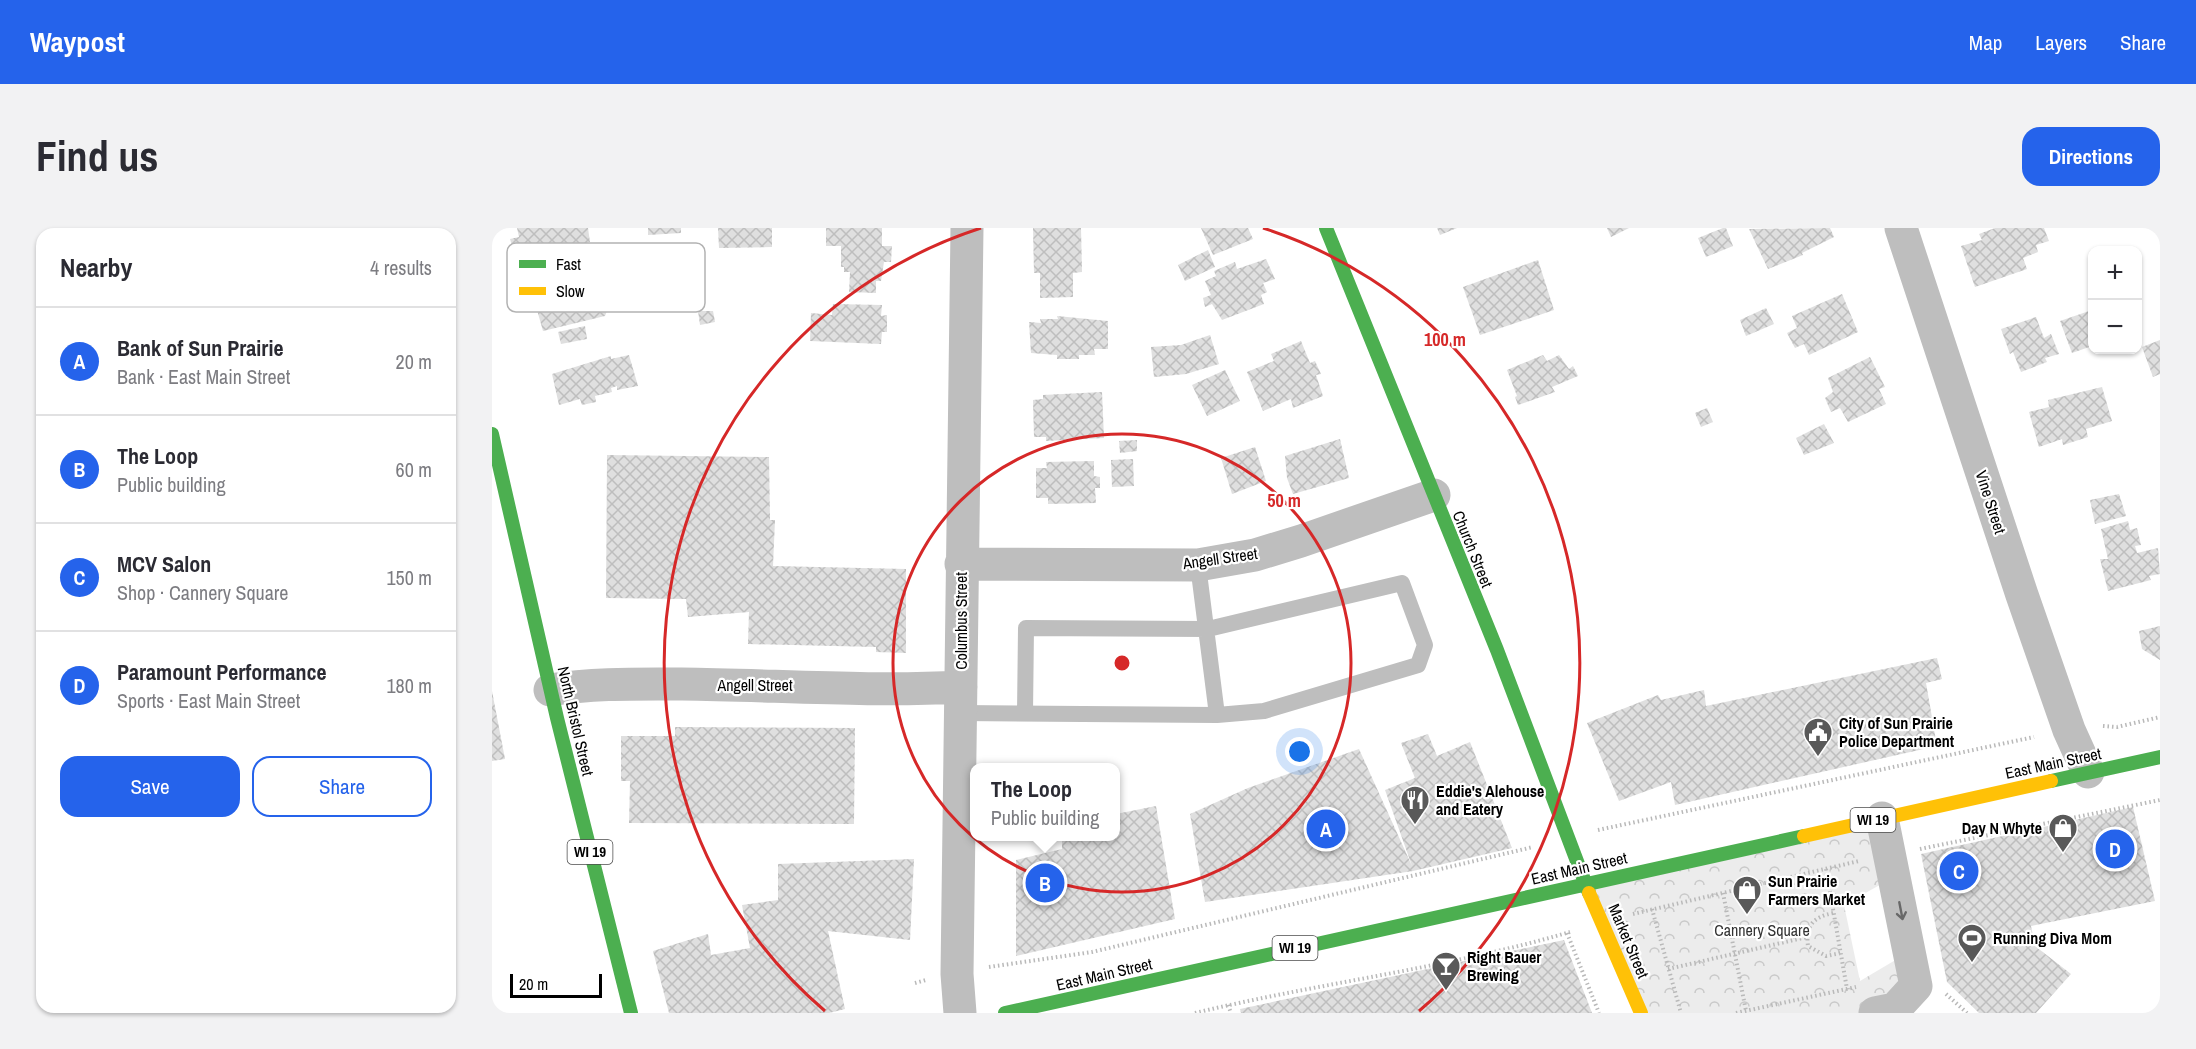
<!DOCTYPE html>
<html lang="en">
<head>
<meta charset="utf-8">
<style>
  body { margin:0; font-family:"Archivo Narrow",sans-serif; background:#f2f2f3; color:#2b2b33 }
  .controls { position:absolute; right:18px; top:18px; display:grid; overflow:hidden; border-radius:12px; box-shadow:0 2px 4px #0004 }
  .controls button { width:54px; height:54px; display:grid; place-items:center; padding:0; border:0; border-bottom:2px solid #e1e1e2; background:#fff; color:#2b2b33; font:30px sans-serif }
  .scale { position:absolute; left:18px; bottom:15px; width:92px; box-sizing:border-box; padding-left:6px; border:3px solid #000; border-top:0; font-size:16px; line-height:21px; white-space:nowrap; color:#000; -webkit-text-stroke:4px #fff; paint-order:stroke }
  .you { position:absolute; left:808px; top:524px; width:21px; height:21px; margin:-15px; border:4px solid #fff; border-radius:50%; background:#1a73e8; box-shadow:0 0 0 9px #1a73e833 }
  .badge { display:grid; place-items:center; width:39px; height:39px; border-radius:50%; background:#2563eb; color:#fff; font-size:20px; font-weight:700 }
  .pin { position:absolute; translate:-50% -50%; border:3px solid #fff; box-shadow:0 2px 6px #0006 }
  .popup { position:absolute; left:478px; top:535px; width:150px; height:78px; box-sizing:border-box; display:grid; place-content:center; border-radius:12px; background:#fff; filter:drop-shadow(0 2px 4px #0005); font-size:20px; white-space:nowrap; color:#7c7c81 }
  .popup b { font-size:22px; color:#2b2b33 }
  .popup::after { content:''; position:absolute; left:50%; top:100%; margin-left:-12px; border:12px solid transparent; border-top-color:#fff }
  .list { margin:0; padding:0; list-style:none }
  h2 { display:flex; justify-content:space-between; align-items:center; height:78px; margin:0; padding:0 24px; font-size:26px }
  h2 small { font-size:20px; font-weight:400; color:#7c7c81 }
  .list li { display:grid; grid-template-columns:39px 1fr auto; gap:18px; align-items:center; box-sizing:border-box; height:108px; padding:0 24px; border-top:2px solid #e1e1e2 }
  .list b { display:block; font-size:22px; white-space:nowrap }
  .list p { margin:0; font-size:20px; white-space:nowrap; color:#7c7c81 }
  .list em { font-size:20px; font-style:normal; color:#7c7c81 }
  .actions { display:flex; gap:12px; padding:18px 24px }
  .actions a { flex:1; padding:14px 0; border:2px solid #2563eb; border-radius:18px; text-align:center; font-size:21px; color:#2563eb }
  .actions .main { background:#2563eb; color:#fff }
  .map { position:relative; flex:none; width:1668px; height:785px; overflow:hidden; border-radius:18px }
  header { display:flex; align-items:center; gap:36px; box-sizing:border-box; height:84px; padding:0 30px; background:#2563eb; color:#fff }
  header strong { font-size:28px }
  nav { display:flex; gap:33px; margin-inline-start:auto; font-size:21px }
  .intro { display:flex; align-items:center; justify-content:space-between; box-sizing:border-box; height:144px; padding:0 36px }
  h1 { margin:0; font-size:42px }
  .button { padding:15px 27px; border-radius:18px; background:#2563eb; color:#fff; font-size:21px; font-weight:700 }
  main { display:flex; gap:36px; padding:0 36px }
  aside { flex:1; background:#fff; border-radius:18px; box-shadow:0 2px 4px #0004 }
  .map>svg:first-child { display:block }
  .park { fill:url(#park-crowns) }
  .building { fill:url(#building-cross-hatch) }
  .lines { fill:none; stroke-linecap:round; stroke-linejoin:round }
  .path { stroke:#b9b9b9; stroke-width:4; stroke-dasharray:1.5 3; stroke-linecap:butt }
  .lane { stroke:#bebebe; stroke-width:16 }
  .street { stroke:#bebebe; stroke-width:33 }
  .fast { stroke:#4caf50; stroke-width:14 }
  .slow { stroke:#ffc107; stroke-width:14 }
  .oneway { stroke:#686868 }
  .ring { fill:none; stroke:#d62828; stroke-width:3 }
  .labels { text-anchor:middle; stroke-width:4.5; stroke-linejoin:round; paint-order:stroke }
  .shield { fill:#fff; stroke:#4c4c4c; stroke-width:1.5 }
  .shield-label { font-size:15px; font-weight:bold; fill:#000 }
  .street-label { font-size:16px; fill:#000; stroke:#fff }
  .poi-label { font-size:16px; font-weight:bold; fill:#000; stroke:#fff; text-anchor:start }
  .park-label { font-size:16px; fill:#333; stroke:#fff }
  .key { fill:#fff; stroke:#b2b2b2; stroke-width:1.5 }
  .key-label { font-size:16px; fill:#000 }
  .centre { fill:#d62828; stroke:#fff; stroke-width:3 }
  .ring-label { font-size:18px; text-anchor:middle; font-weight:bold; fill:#d62828; stroke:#fff; stroke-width:4.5; stroke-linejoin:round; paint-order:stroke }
</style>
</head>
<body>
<header>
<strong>Waypost</strong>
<nav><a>Map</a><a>Layers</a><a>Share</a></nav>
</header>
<div class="intro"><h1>Find us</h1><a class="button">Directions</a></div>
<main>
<aside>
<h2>Nearby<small>4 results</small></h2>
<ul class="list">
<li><span class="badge">A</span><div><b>Bank of Sun Prairie</b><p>Bank · East Main Street</p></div><em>20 m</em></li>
<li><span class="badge">B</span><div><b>The Loop</b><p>Public building</p></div><em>60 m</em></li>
<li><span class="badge">C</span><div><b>MCV Salon</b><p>Shop · Cannery Square</p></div><em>150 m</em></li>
<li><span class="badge">D</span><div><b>Paramount Performance</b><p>Sports · East Main Street</p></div><em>180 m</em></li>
</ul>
<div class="actions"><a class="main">Save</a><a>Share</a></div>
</aside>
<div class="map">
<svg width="1668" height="785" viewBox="0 0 1668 785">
  <defs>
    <pattern id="park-crowns" width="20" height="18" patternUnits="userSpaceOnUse" patternTransform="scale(1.5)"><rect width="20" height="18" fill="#ececec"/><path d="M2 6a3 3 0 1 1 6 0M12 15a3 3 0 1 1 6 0" fill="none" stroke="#c9c9c9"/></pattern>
    <pattern id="building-cross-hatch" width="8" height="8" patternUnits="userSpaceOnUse" patternTransform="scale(1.5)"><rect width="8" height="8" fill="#dfdfdf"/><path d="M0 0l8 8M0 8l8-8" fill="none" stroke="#bebebe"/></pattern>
  </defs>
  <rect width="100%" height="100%" fill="#fff"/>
  <path class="park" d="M 1390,590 L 1402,649 L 1352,677 L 1368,753 L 1417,724 L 1424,758 L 1383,785 L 1149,785 L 1093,655 Z"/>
  <path class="building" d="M 25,0 L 96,0 L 98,14 L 78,20 L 80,28 L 54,34 L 51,41 L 41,38 L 33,39 L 31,30 L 24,31 L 18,11 L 27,9 Z
    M 156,0 L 189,0 L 189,5 L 156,7 Z
    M 226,0 L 280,0 L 280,19 L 227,20 Z
    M 334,0 L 390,0 L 390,18 L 400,18 L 399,34 L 392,34 L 389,53 L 384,53 L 384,65 L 357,64 L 358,44 L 352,44 L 352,39 L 349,39 L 349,18 L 334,18 Z
    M 541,0 L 589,0 L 590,44 L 581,45 L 581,69 L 548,70 L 548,45 L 542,45 Z
    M 709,0 L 756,0 L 761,11 L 721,27 Z
    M 945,0 L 965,0 L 948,7 Z
    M 1115,0 L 1137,0 L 1119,9 Z
    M 1231,0 L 1234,0 L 1241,18 L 1214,29 L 1206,10 Z
    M 1338,0 L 1342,9 L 1310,25 L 1311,27 L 1276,41 L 1257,1 Z
    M 1503,0 L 1552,0 L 1557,13 L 1544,17 L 1546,24 L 1531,30 L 1535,41 L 1483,59 L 1469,18 L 1490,12 L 1487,6 Z
    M 716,22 L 723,39 L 693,53 L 686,37 Z
    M 774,31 L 783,51 L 771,55 L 775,64 L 769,67 L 772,76 L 730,92 L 720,76 L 713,79 L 711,70 L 719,67 L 713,53 L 724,48 L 722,43 L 743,34 L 745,41 Z
    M 1046,32 L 1062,82 L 988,107 L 971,59 Z
    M 196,49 L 198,61 L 186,61 L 186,50 Z
    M 109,58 L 115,83 L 113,88 L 51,103 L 43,75 L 61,70 L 60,66 L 86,59 L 88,63 Z
    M 1350,66 L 1366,104 L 1317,127 L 1312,116 L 1303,120 L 1295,105 L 1305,100 L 1300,88 Z
    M 341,76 L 390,77 L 389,88 L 395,87 L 395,104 L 390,104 L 389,116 L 318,113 L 319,85 L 340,87 Z
    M 1274,80 L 1282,96 L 1254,108 L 1248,92 Z
    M 1600,82 L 1600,118 L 1580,125 L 1568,93 Z
    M 206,83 L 221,83 L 223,94 L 208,97 Z
    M 565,88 L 616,93 L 616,121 L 602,121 L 603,127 L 587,127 L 587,131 L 565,131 L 565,127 L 539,125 L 537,94 L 549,95 L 548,91 L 566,91 Z
    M 1544,89 L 1552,110 L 1559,106 L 1567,126 L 1553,130 L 1555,134 L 1529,144 L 1521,124 L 1518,126 L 1509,101 Z
    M 93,98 L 95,111 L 69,116 L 66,104 Z
    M 718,107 L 727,136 L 694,146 L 662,149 L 659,119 L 689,117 Z
    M 1668,112 L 1668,146 L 1661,149 L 1650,119 Z
    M 809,113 L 818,135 L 823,133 L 829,146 L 824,147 L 831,168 L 801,180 L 799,171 L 771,183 L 755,144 L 782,133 L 779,126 Z
    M 137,127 L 146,158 L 125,162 L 125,158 L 119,160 L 120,164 L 103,168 L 104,174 L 90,177 L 88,171 L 67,177 L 60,146 L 119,128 L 119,131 Z
    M 1051,127 L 1055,133 L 1067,127 L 1077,141 L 1081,138 L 1086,148 L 1060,159 L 1063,164 L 1026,177 L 1023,169 L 1025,168 L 1015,142 Z
    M 1378,129 L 1393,159 L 1387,161 L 1394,176 L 1356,194 L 1348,180 L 1339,184 L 1333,170 L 1341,164 L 1336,150 Z
    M 733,142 L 748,173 L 715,188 L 700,157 Z
    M 1610,159 L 1620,193 L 1594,201 L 1596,209 L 1571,217 L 1570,211 L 1547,219 L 1537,184 L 1557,179 L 1556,172 Z
    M 610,164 L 612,210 L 554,213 L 554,209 L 542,209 L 541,172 L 551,171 L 551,167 Z
    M 1215,180 L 1221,194 L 1209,199 L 1203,185 Z
    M 1332,196 L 1342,215 L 1312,227 L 1304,210 Z
    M 848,211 L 857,250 L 801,266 L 795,250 L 793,228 Z
    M 645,212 L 645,223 L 628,225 L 627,213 Z
    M 763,219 L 774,253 L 740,266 L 729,230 Z
    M 115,227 L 277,229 L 278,292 L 283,292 L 281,338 L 414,341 L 414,425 L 384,424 L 384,419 L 256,416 L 257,384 L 196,389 L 194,371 L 114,370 Z
    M 641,231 L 642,258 L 620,259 L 619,232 Z
    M 602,233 L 602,248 L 608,249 L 608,260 L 603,260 L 604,275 L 556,276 L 556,270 L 544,270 L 544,240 L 555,240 L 554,234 Z
    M 1627,266 L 1634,288 L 1603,296 L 1598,272 Z
    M 1636,293 L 1638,302 L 1645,300 L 1649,317 L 1643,318 L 1645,325 L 1666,320 L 1668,346 L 1657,348 L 1659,352 L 1616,363 L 1608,331 L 1616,331 L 1609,301 Z
    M 1668,398 L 1668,432 L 1650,421 L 1647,403 Z
    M 1445,430 L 1450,451 L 1434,455 L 1445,518 L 1183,577 L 1179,554 L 1127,573 L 1095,495 L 1166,467 L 1169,472 L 1212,462 L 1214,478 Z
    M 0,463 L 13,531 L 0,533 Z
    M 183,499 L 363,500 L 362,596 L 137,595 L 138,553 L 129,553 L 129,508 L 183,508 Z
    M 936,506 L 945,528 L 978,514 L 1020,620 L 921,643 L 713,674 L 698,586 L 756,560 L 867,521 L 920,638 L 893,562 L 923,550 L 909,515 Z
    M 664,578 L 683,691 L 524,728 L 524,632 L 570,621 L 570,608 L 624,608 L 624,586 Z
    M 1641,579 L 1663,673 L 1539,698 L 1543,718 L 1579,746 L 1544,785 L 1487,785 L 1455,754 L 1429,626 Z
    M 422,631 L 418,712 L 336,703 L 353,781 L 337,785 L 177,785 L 161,723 L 216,706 L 219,727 L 258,720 L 250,677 L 286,672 L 286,636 Z
    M 1072,712 L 1100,785 L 749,785 L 748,781 Z"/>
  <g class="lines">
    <path class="path" d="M 1611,498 L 1625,499 L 1668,489
      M 1106,602 L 1542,509
      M 1428,621 L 1668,572
      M 1334,641 L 1355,761
      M 1231,665 L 1254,783
      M 1160,681 L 1189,785
      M 1341,685 C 1322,689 1313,697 1316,718 L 1334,728 L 1349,725
      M 1141,686 L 1367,633
      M 1075,705 L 1107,785
      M 497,739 L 600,724 L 1041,619
      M 1176,741 L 1315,709
      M 423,755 L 434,752
      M 1454,766 L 1475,785
      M 736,777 L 739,785
      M 703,785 C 827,755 956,740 1078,704
      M 1244,785 L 1364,759"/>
    <path class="lane" d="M 706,337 L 725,487
      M 468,485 L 725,487 L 772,483 L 926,437 L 933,417 L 910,355 L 716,401 L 534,400 L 533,485"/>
    <path class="street" d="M 1409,0 L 1530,367 L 1577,502 L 1596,544
      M 469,336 L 706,337 L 763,327 L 809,313 L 942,267
      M 58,462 C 102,455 145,456 190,456 C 283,457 376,464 469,459
      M 468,785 L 465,746 L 475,0
      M 1383,785 L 1403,781 L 1424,758 L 1390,590"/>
    <path class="fast" d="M 834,0 L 1005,422 L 1097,665
      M 0,206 L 65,490 L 139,785
      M 1559,553 L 1668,529
      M 513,785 L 1312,608"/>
    <path class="slow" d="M 1312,608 L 1559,553
      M 1097,665 L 1149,785"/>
  </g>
  <defs><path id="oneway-shaft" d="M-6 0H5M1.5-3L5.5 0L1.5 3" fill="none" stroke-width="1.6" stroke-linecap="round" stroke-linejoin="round" transform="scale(1.5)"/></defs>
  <use class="oneway" href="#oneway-shaft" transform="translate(1409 683) rotate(79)"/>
  <g class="ring">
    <circle cx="630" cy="435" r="229"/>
    <path d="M333 783A457 457 0 0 1 489 0M771 0A457 457 0 0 1 927 783"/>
  </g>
  <defs>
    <g id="civic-pin" transform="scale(1.5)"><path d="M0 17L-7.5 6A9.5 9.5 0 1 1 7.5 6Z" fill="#595959" stroke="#fff"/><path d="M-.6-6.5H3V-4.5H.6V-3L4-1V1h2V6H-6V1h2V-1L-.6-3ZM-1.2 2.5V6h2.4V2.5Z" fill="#fff"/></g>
    <g id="restaurant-pin" transform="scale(1.5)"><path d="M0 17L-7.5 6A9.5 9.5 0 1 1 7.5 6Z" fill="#595959" stroke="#fff"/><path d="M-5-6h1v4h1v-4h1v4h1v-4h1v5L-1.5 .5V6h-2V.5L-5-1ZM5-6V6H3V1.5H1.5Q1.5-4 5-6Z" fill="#fff"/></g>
    <g id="shop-pin" transform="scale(1.5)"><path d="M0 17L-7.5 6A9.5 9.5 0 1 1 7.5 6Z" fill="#595959" stroke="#fff"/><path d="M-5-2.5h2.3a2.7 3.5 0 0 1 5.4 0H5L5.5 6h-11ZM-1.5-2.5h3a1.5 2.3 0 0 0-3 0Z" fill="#fff"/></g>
    <g id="stadium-pin" transform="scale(1.5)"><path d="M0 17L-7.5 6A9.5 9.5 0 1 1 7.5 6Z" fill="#595959" stroke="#fff"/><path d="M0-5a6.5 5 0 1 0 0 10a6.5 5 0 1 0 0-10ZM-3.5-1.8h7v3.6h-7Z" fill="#fff"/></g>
    <g id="bar-pin" transform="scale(1.5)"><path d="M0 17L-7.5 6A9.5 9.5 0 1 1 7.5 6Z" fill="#595959" stroke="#fff"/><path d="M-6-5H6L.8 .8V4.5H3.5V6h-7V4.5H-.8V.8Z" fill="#fff"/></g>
  </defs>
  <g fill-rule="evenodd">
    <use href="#civic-pin" x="1326" y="504"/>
    <use href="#restaurant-pin" x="923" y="572"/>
    <use href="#shop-pin" x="1571" y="600"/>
    <use href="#shop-pin" x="1255" y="662"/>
    <use href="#stadium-pin" x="1480" y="710"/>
    <use href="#bar-pin" x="954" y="738"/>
  </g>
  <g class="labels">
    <g class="shield">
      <rect x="1358.5" y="580" width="45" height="24" rx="4.5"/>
      <rect x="75.5" y="612" width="45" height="24" rx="4.5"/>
      <rect x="780.5" y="708" width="45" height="24" rx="4.5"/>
    </g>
    <g class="shield-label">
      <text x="1381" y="597">WI 19</text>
      <text x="98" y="629">WI 19</text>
      <text x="803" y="725">WI 19</text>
    </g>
    <g class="street-label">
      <text transform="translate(1499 274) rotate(72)" y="6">Vine Street</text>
      <text transform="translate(981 321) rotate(68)" y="6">Church Street</text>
      <text transform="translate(728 330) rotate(-8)" y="6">Angell Street</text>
      <text transform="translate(469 393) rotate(-90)" y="6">Columbus Street</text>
      <text x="263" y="463">Angell Street</text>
      <text transform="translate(84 493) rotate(77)" y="6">North Bristol Street</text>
      <text transform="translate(1561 535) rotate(-12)" y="6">East Main Street</text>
      <text transform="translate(1087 640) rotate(-13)" y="6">East Main Street</text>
      <text transform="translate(1137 713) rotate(67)" y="6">Market Street</text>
      <text transform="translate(612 746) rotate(-13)" y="6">East Main Street</text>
    </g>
    <g class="poi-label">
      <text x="1347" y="501">City of Sun Prairie<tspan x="1347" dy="18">Police Department</tspan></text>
      <text x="944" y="569">Eddie's Alehouse<tspan x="944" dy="18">and Eatery</tspan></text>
      <text x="1550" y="606" text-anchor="end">Day N Whyte</text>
      <text x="1276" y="659">Sun Prairie<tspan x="1276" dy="18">Farmers Market</tspan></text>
      <text x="1501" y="716">Running Diva Mom</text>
      <text x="975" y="735">Right Bauer<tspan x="975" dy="18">Brewing</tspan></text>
    </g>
    <g class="park-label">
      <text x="1270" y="708">Cannery Square</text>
    </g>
  </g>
  <rect x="15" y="15" width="198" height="69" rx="9" class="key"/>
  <rect x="27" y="32" width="27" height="8" fill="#4caf50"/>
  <rect x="27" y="59" width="27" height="8" fill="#ffc107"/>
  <g class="key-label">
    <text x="64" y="42">Fast</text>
    <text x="64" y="69">Slow</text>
  </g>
  <circle cx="630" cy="435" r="9" class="centre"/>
  <g class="ring-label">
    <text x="953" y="118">100 m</text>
    <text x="792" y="279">50 m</text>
  </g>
</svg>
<div class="controls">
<button>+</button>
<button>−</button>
</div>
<div class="scale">20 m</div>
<div class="you"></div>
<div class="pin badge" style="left:834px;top:601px">A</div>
<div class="pin badge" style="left:553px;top:655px">B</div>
<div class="popup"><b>The Loop</b>Public building</div>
<div class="pin badge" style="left:1467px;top:643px">C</div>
<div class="pin badge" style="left:1623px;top:621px">D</div>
</div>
</main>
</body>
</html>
